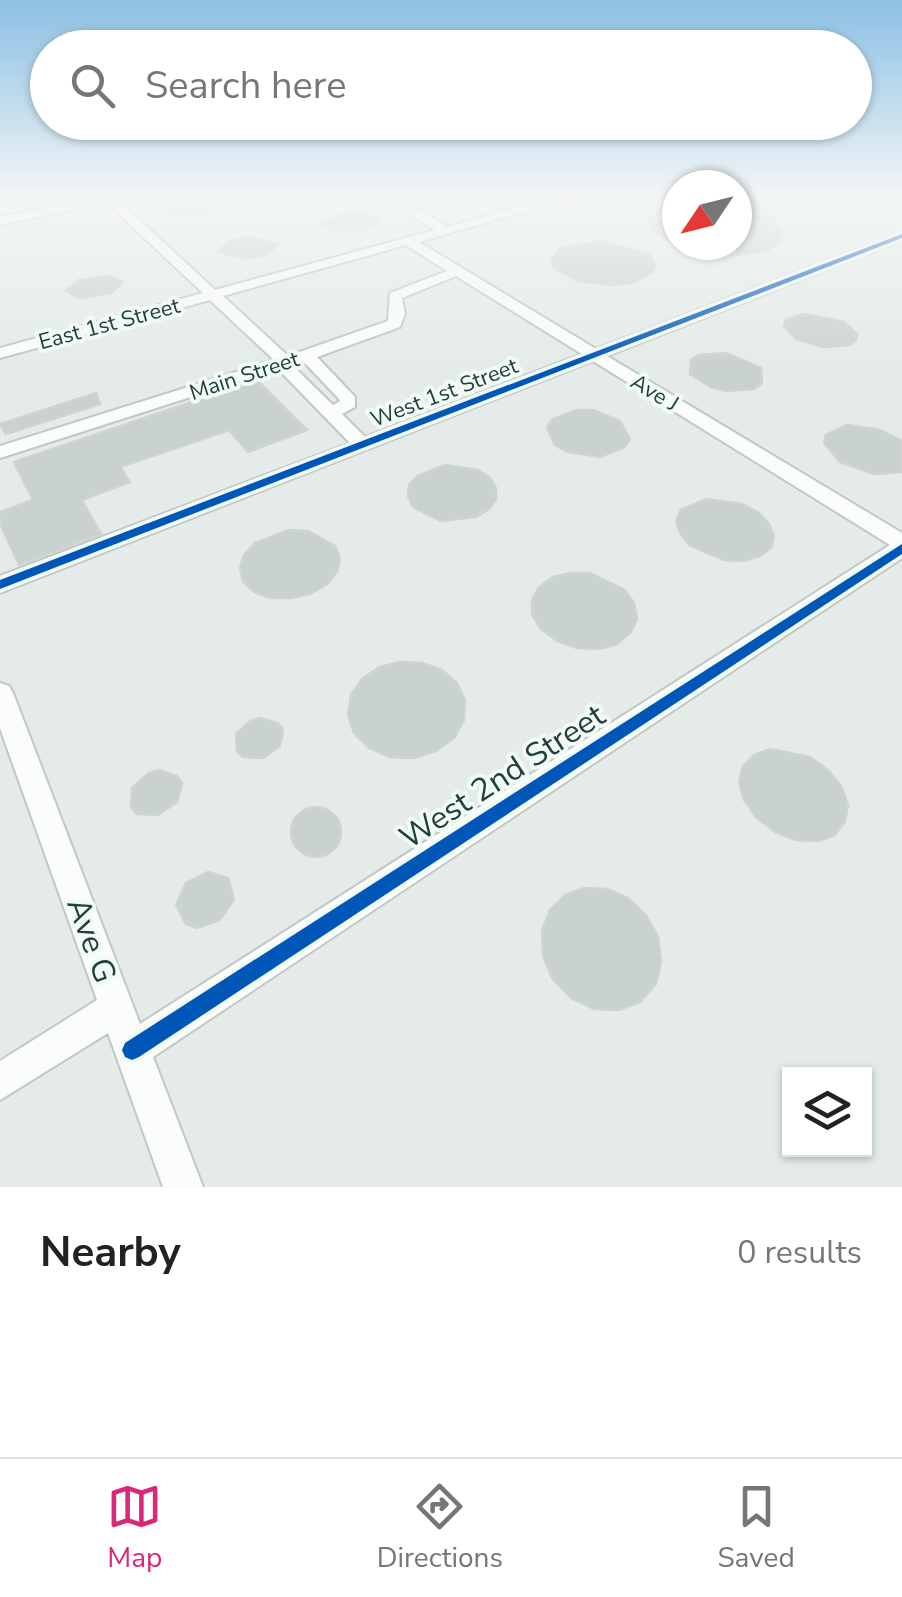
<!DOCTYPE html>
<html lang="en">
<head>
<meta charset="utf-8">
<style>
  body { margin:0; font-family:"Nunito Sans",sans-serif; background:#f6f6f6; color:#222 }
  .controls { position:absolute; right:30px; bottom:30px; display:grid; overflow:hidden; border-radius:0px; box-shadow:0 2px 8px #0004 }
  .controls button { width:90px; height:90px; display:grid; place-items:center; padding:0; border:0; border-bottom:2px solid #e0e0e0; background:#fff; color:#222; font:50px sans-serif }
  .compass { position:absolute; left:662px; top:170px; width:90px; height:90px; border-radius:50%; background:#fff; box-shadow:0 2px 8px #0004; rotate:235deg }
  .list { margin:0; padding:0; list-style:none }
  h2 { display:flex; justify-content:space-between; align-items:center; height:130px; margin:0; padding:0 40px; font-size:42px }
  h2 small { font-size:32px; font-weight:400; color:#767676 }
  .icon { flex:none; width:55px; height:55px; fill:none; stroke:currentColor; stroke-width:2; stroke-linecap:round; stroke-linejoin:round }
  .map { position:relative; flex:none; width:902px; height:1187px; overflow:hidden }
  .search { position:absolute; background:#fff; box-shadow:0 2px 8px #0004; left:30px; right:30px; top:30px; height:110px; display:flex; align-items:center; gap:25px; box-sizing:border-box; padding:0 35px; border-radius:55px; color:#767676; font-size:38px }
  .sheet { height:270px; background:#fff }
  nav { display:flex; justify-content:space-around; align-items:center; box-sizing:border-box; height:140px; border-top:2px solid #e0e0e0; background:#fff; font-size:28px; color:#767676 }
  nav a { display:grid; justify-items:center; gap:5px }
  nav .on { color:#db2777 }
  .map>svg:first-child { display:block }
  .building { fill:#cad2cf; stroke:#cdd4d1; stroke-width:2.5 }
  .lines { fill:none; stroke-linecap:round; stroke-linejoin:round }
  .minor-casing { stroke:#c1c8c5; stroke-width:4 }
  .minor { fill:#fbfcfc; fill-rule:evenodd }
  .cycleway-casing { stroke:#f2faf6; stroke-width:7 }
  .cycleway { fill:#0057b8; fill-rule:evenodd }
  .labels { text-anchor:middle; stroke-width:8; stroke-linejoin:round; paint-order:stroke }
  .far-street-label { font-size:22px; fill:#1f4139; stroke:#f2faf6 }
  .near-street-label { font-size:32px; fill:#1f4139; stroke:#f2faf6 }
</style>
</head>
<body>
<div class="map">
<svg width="902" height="1187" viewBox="0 0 902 1187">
  <rect width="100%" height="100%" fill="#e4ebe8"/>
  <path class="building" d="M 186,198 L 215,198 L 226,204 L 194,215 L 176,213 L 165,207 Z
    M 737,198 L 760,198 L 783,234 L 780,243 L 765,251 L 737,255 Z
    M 772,198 L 861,198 L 861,205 L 802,210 L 771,205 Z
    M 677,203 L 677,245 L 652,231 L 648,221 L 655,213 Z
    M 349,212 L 368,214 L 382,220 L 371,228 L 352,232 L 333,230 L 319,223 Z
    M 249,237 L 278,244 L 268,254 L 248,259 L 219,252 L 229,241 Z
    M 600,241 L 649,254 L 655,265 L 653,272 L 631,283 L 614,285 L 578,281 L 555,268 L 551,261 L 560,248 Z
    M 108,276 L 123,282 L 111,293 L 80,298 L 66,291 L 79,280 Z
    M 804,314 L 844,322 L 857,334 L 856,340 L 849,345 L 823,347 L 796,339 L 784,326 L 786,320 Z
    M 726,353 L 761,368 L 762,383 L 754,389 L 726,391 L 711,387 L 690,374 L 691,360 L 699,355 Z
    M 257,380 L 307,430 L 248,452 L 229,430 L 120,467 L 130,482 L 82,500 L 101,534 L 19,565 L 0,523 L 0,512 L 33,500 L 14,462 Z
    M 96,393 L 100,404 L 6,434 L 0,424 Z
    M 577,410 L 593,410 L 620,421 L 630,439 L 625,447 L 600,457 L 568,452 L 555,445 L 547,427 L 553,419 Z
    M 847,425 L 880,430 L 902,441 L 902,472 L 874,474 L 840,462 L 824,443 L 826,435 Z
    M 445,465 L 478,470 L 490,478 L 496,488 L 496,499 L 489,509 L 476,517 L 441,521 L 413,507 L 408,496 L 409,485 L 417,476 Z
    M 706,499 L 742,504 L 759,513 L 769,524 L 774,536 L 771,548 L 760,556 L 744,561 L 724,560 L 689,545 L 680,533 L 676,521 L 681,510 Z
    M 289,530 L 308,531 L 335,546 L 340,558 L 337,572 L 327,584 L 310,594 L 291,598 L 270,598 L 254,592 L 243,581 L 240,568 L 244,555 L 255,543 Z
    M 570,573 L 590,573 L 625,590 L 634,603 L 637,619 L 631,632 L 617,644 L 599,649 L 577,648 L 557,641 L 541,629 L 532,615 L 532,600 L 539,587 L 553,577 Z
    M 400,662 L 423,663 L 442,670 L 457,683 L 465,700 L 464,720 L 455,737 L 436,751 L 414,758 L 390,757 L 369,748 L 354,733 L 348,715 L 351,695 L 362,679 L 380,667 Z
    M 260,718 L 278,723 L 283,730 L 280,746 L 263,758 L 243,757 L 237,751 L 236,734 L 250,721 Z
    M 770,749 L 810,757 L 828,770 L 841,786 L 848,805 L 845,821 L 835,835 L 818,841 L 796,840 L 775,832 L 756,817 L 744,800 L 739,782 L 743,766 L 754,755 Z
    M 159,770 L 177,776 L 182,783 L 177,802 L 158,815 L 137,814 L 131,807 L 132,788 L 149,773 Z
    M291 832a25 25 0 1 1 50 0a25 25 0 1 1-50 0Z
    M 208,872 L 228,878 L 234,899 L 220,920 L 197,928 L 186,924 L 176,905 L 186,883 Z
    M 584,888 L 607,889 L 628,898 L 646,915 L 658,937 L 661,962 L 656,984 L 640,1002 L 619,1010 L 594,1009 L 571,998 L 552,978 L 543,955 L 542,931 L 550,910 L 565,895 Z"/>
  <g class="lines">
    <g class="minor-casing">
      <path id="minor" d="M 91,198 L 116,198 L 215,290 L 435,230 L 383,198 L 398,198 L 447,227 L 551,198 L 571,198 L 419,242 L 596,349 L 902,232 L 902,240 L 607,356 L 902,533 L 902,558 L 153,1057 L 203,1187 L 163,1187 L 108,1033 L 0,1100 L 0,1061 L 97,1000 L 0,728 L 0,683 L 9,686 L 13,693 L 140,1024 L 890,545 L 593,361 L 0,593 L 0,576 L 350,443 L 278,369 L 0,458 L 0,446 L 274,360 L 210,300 L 0,358 L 0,348 L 203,293 L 106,202 L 0,225 L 0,217 ZM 406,245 L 447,271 L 390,293 L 388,321 L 288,356 L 223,296 ZM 456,276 L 582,354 L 365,437 L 342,414 L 355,407 L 355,397 L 317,357 L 400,327 L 405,314 L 402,298 ZM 303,361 L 339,399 L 340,401 L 333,405 L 292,365 Z"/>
    </g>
    <use href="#minor" class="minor"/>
    <g class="cycleway-casing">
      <path id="cycleway" d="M 902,234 L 902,238 L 0,589 L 0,580 Z
        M 902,544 L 902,554 L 139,1057 L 132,1060 L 125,1057 L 122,1050 L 125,1043 Z"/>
    </g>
    <use href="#cycleway" class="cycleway"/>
  </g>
  <linearGradient id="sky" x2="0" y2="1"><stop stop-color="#8bc0e4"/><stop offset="0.54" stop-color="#f3f6f5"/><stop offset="1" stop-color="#f3f6f5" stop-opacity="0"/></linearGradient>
  <rect width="902" height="364" fill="url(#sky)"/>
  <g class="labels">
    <g class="far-street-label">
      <text transform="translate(109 323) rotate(-15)" y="8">East 1st Street</text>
      <text transform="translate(244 375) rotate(-18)" y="8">Main Street</text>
      <text transform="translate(444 392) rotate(-21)" y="8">West 1st Street</text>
      <text transform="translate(655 392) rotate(31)" y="8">Ave J</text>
    </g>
    <g class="near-street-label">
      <text transform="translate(502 776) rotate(-33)" y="11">West 2nd Street</text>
      <text transform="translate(92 940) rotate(70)" y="11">Ave G</text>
    </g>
  </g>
</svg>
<div class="controls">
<button><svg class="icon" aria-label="layers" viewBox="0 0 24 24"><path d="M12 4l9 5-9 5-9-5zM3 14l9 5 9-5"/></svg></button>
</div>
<svg class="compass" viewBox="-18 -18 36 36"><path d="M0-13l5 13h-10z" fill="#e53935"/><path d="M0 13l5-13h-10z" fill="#767676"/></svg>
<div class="search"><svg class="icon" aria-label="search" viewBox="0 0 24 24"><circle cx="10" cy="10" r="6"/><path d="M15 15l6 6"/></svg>Search here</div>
</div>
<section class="sheet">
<h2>Nearby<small>0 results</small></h2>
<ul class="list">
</ul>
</section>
<nav>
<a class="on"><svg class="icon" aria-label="map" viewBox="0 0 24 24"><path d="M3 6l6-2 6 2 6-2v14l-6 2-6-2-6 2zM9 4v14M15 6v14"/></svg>Map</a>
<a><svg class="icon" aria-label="directions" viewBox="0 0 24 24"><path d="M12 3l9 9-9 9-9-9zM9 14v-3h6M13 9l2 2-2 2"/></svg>Directions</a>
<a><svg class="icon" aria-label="saved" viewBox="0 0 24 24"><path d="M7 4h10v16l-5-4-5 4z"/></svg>Saved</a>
</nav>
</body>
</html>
